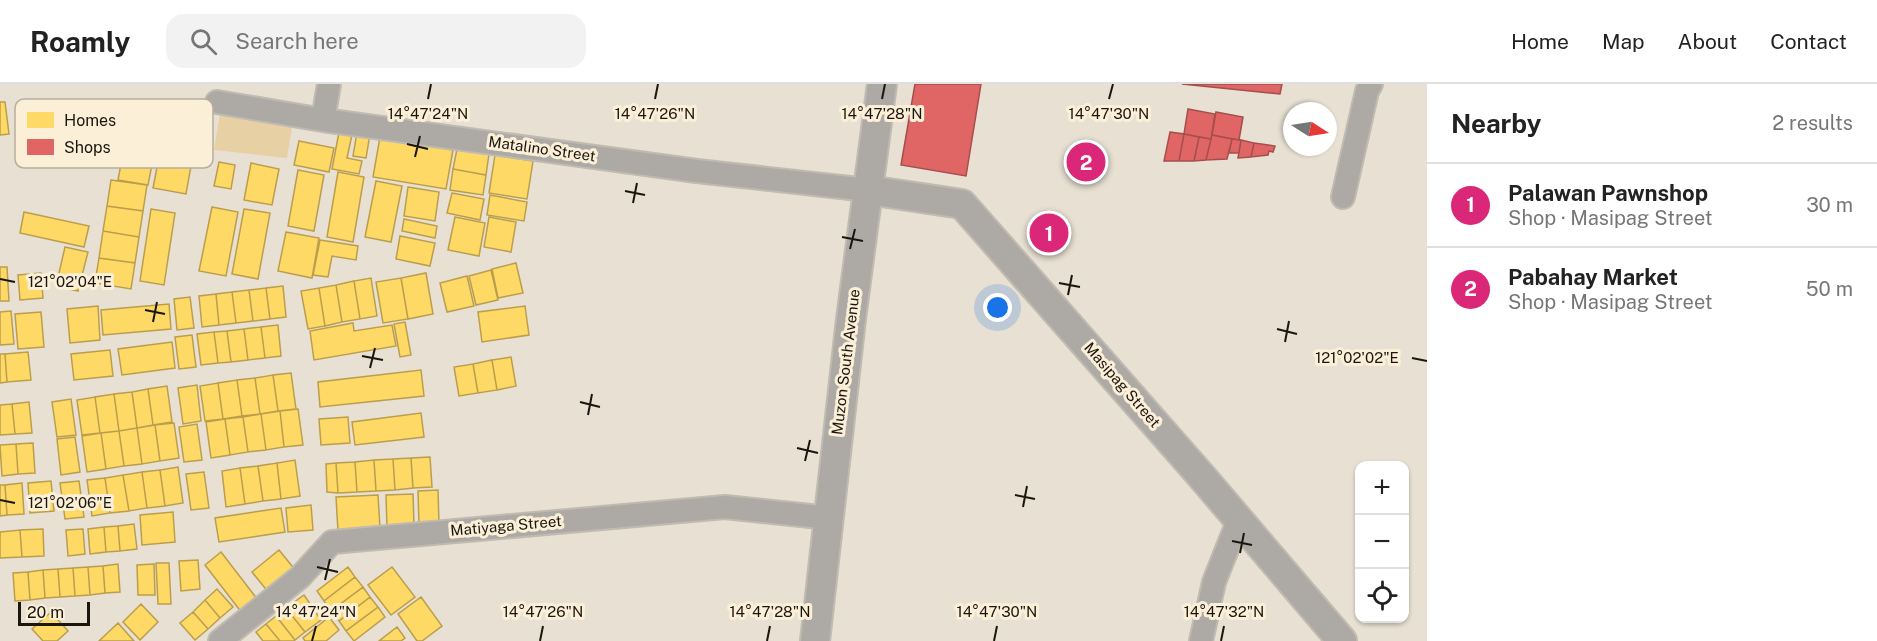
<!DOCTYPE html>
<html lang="en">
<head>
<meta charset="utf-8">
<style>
  body { margin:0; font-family:"Public Sans",sans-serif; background:#f2f2f2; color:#222 }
  .controls { position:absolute; right:18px; bottom:18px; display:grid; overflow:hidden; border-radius:12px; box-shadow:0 2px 4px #0004 }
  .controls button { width:54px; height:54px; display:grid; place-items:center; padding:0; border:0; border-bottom:2px solid #e0e0e0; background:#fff; color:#222; font:30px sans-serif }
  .compass { position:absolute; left:1283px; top:18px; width:54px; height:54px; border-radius:50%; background:#fff; box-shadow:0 2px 4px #0004; rotate:102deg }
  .scale { position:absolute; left:18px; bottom:15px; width:72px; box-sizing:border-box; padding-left:6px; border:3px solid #1a160e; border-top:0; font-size:16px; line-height:21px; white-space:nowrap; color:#1a160e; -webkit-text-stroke:4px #fcefd8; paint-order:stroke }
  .you { position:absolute; left:998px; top:224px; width:21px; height:21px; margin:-15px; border:4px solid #fff; border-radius:50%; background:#1a73e8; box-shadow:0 0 0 9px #1a73e833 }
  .badge { display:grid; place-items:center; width:39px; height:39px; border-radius:50%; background:#db2777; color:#fff; font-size:20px; font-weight:700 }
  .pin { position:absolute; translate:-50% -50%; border:3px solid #fff; box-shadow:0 2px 6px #0006 }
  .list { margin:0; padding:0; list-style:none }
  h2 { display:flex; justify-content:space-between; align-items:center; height:78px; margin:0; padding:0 24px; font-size:26px }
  h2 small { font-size:20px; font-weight:400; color:#767676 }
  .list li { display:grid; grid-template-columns:39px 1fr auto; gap:18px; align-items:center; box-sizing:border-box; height:84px; padding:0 24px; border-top:2px solid #e0e0e0 }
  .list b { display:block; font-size:22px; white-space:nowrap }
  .list p { margin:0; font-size:20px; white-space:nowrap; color:#767676 }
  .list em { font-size:20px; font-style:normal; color:#767676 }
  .icon { flex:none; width:33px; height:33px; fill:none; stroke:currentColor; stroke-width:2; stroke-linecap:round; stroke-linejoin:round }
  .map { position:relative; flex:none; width:1427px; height:557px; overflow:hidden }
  header { display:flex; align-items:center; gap:36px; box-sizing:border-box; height:84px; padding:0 30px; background:#fff; border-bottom:2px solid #e0e0e0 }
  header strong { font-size:28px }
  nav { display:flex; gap:33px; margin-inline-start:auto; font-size:21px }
  .search { width:420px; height:54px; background:#f2f2f2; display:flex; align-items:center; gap:15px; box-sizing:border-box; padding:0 21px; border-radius:18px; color:#767676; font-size:22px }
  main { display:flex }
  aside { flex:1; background:#fff }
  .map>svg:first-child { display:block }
  .green { fill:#e8d0a5 }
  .homes { fill:#ffd966; stroke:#ba9e4c; stroke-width:1.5 }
  .shops { fill:#e06666; stroke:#a54e4c; stroke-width:1.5 }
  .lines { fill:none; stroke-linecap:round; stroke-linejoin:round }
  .minor-casing { stroke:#c0bbb1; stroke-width:26 }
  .tertiary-casing { stroke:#c0bbb1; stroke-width:32 }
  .minor { stroke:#adaaa6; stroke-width:22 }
  .tertiary { stroke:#adaaa6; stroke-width:28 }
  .ticks { fill:none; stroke:#1a160e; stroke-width:2 }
  .labels { text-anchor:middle; stroke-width:6; stroke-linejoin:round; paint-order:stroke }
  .street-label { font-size:15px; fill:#1a160e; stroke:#fcefd8 }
  .key { fill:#fcefd8; stroke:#b8ae9b; stroke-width:1.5 }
  .key-label { font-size:16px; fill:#1a160e }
  .ticks-label { font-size:15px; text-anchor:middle; fill:#1a160e; stroke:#fcefd8; stroke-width:6; stroke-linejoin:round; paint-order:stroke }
</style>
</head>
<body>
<header>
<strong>Roamly</strong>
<div class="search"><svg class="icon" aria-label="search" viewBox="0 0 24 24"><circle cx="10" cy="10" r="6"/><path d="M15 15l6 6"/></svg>Search here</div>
<nav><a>Home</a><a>Map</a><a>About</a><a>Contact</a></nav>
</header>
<main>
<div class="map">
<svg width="1427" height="557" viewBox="0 0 1427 557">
  <rect width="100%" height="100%" fill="#e7e0d3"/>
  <path class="green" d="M 223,11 L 295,25 L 287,74 L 214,66 Z"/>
  <path class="homes" d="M 146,16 L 201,26 L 186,110 L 153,104 L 160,68 L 138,64 Z
    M 0,18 L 5,18 L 9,50 L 0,51 Z
    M 340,43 L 353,46 L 347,74 L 362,77 L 359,90 L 332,85 Z
    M 357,48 L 370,50 L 366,74 L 353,72 Z
    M 380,53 L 453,66 L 446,105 L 373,93 Z
    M 299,57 L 334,64 L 329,88 L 294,81 Z
    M 124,64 L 154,70 L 148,101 L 118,96 Z
    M 457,65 L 489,70 L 486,91 L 453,85 Z
    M 495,71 L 533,77 L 527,115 L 489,109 Z
    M 219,78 L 235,81 L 231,105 L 214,102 Z
    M 251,79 L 279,85 L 272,121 L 244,116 Z
    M 453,85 L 486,91 L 483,111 L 450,106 Z
    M 298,86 L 324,91 L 314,147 L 288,142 Z
    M 338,88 L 364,93 L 353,158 L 327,153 Z
    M 111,96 L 147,101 L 143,127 L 107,122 Z
    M 376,97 L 402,102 L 391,158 L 365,153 Z
    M 408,103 L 439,108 L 435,137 L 404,132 Z
    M 452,109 L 484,115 L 480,136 L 447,129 Z
    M 490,111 L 527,118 L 524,137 L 487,131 Z
    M 107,122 L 143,127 L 139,153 L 103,147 Z
    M 212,123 L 238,128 L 226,192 L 199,187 Z
    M 151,125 L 175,129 L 164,201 L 140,197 Z
    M 244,125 L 270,129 L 258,195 L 232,190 Z
    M 24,128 L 89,142 L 84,163 L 20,149 Z
    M 455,133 L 485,139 L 479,172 L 448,166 Z
    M 489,133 L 516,138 L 511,168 L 484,163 Z
    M 404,135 L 437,142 L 435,154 L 402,147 Z
    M 103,147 L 139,153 L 135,179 L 99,174 Z
    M 286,148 L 319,154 L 312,194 L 278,187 Z
    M 400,152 L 435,159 L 430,182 L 396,175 Z
    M 320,156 L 358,162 L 356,176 L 332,172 L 328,193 L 313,191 Z
    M 65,163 L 88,168 L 78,207 L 56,202 Z
    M 99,174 L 135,179 L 131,205 L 95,199 Z
    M 516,179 L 523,209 L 498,214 L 492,185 Z
    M 0,183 L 7,183 L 9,217 L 0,217 Z
    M 491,186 L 498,216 L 476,221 L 469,192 Z
    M 41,189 L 43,214 L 20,216 L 18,191 Z
    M 426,189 L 433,230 L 408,235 L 401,194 Z
    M 467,192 L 474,222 L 447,228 L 440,199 Z
    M 371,194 L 377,232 L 360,235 L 354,197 Z
    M 401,194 L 408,235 L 383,239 L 376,198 Z
    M 354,197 L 360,235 L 342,238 L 336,201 Z
    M 336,201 L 342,238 L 325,242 L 319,204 Z
    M 283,202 L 286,233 L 270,235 L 266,204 Z
    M 266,204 L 270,235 L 253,237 L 249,206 Z
    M 319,204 L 325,242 L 308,245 L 301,207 Z
    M 249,206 L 253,237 L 236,239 L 232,208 Z
    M 232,208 L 236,239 L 219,241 L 216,210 Z
    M 216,210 L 219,241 L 202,243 L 199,212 Z
    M 190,213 L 194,244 L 177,246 L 174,215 Z
    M 169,220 L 171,245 L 103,251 L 101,226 Z
    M 98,222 L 100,256 L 70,259 L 67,225 Z
    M 525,222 L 529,251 L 482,258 L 478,228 Z
    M 11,227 L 14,260 L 0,261 L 0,228 Z
    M 41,228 L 44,263 L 18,265 L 15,230 Z
    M 405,238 L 411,271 L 400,273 L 394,240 Z
    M 353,239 L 354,247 L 392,241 L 396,262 L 314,276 L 310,247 Z
    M 278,241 L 281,272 L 265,274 L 261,243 Z
    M 261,243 L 265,274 L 248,276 L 244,245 Z
    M 244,245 L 248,276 L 231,278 L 227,247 Z
    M 227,247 L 231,278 L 218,279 L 214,248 Z
    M 214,248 L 218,279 L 201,281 L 197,250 Z
    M 192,251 L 196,283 L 179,285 L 175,253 Z
    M 172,258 L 175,284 L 122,291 L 118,265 Z
    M 110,266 L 113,292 L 74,296 L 71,270 Z
    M 28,268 L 31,296 L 7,298 L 5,270 Z
    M 0,270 L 5,270 L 7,298 L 0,299 Z
    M 511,273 L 516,302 L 497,306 L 492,276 Z
    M 492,276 L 497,306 L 478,309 L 473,280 Z
    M 473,280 L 478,309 L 459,312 L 454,283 Z
    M 421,286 L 424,312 L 320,323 L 318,298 Z
    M 291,289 L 296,325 L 278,327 L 273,291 Z
    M 273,291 L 278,327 L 260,330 L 255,294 Z
    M 255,294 L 260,330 L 242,332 L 237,296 Z
    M 237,296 L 242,332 L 223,335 L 218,299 Z
    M 218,299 L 223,335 L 205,337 L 200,302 Z
    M 197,301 L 201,337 L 183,340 L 178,304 Z
    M 167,302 L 172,338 L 153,341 L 148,305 Z
    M 148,305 L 153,341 L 137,344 L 132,308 Z
    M 132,308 L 137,344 L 119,347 L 114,310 Z
    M 114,310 L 119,347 L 100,349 L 95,313 Z
    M 95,313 L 100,349 L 82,351 L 77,316 Z
    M 71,315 L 76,351 L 57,353 L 52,318 Z
    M 29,318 L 32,349 L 15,350 L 12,320 Z
    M 12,320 L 15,350 L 0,351 L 0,321 Z
    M 298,325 L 303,361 L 284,363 L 280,327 Z
    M 280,327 L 284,363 L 266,366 L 261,330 Z
    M 421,329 L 424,353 L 355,361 L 352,338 Z
    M 261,330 L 266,366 L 248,368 L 243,333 Z
    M 243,333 L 248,368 L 230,371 L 225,335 Z
    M 348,333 L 350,359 L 321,361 L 319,335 Z
    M 225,335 L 230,371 L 211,374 L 206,338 Z
    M 174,339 L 179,374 L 160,377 L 155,341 Z
    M 197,340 L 202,376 L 184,378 L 179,343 Z
    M 155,341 L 160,377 L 142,380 L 137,344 Z
    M 137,344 L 142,380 L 124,382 L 119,347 Z
    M 119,347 L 124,382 L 106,385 L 101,349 Z
    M 101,349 L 106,385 L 87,388 L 82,352 Z
    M 75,353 L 80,388 L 61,391 L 57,355 Z
    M 33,359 L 35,389 L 18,390 L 16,360 Z
    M 16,360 L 18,390 L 2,392 L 0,361 Z
    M 430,373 L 432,403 L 413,404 L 411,374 Z
    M 411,374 L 413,404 L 395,406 L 393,375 Z
    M 393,375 L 395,406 L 376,407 L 374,376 Z
    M 295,376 L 300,412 L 281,415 L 277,379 Z
    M 374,376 L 376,407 L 357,408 L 355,378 Z
    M 355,378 L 357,408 L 338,409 L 336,379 Z
    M 277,379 L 281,415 L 263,417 L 258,382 Z
    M 336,379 L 338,409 L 327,408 L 326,380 Z
    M 258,382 L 263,417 L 245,420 L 240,384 Z
    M 178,383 L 183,419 L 165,422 L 160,386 Z
    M 240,384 L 245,420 L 226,423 L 222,387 Z
    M 160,386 L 165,422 L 147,424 L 142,388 Z
    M 142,388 L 147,424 L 129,427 L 123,391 Z
    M 204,388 L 209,424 L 191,426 L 186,390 Z
    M 123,391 L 129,427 L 110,429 L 105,394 Z
    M 105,394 L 110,429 L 92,432 L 87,396 Z
    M 51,397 L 54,427 L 30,429 L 28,399 Z
    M 79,397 L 84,433 L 65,435 L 60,399 Z
    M 22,399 L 24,430 L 7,431 L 5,401 Z
    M 0,401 L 5,401 L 7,431 L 0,432 Z
    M 438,406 L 439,441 L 419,442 L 418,407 Z
    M 413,410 L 414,442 L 387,444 L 386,411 Z
    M 378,411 L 380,444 L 338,447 L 336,413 Z
    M 311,421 L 313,446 L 288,448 L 286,424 Z
    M 281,424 L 285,448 L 219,458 L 215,434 Z
    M 173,428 L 175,458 L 142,461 L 140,431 Z
    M 134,440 L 137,465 L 120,467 L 118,442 Z
    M 118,442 L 120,467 L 106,468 L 104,443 Z
    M 104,443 L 106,468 L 90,470 L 88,445 Z
    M 43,445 L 44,472 L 22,473 L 20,446 Z
    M 83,445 L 85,470 L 68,472 L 66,446 Z
    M 20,446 L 22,473 L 0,474 L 0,448 Z
    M 279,466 L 296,487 L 269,509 L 252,488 Z
    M 221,468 L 258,516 L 242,529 L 205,481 Z
    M 198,476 L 200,505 L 181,507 L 179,477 Z
    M 156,479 L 169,479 L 171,520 L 158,520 Z
    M 118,480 L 120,508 L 105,509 L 103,482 Z
    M 154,480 L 155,511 L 138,511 L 137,481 Z
    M 103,482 L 105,509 L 90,511 L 88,483 Z
    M 88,483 L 90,511 L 75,512 L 73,484 Z
    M 348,483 L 355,493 L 324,517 L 317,507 Z
    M 392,483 L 415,513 L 391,531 L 368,501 Z
    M 73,484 L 75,512 L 60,513 L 58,485 Z
    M 58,485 L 60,513 L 45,514 L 43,486 Z
    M 43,486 L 45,514 L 30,516 L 28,488 Z
    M 28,488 L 30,516 L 15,517 L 13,489 Z
    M 355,493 L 363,503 L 331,527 L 324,517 Z
    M 363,503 L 370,513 L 339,537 L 331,527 Z
    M 217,505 L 233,523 L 220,534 L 205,516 Z
    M 304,511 L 321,536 L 305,548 L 286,524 Z
    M 370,513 L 378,523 L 346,547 L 339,537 Z
    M 421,513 L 442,542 L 422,557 L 417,557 L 398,530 Z
    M 205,516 L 220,534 L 208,545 L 193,528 Z
    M 141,520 L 158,538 L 140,556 L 123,538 Z
    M 378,523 L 385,533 L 354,557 L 346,547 Z
    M 286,524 L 305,548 L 295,556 L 276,532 Z
    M 51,528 L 68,547 L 57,557 L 43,557 L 32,545 Z
    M 193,528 L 208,545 L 195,556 L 180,539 Z
    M 276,532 L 295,556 L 294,557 L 280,557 L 266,540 Z
    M 329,533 L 339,546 L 326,557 L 305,557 L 303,554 Z
    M 118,539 L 134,557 L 99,557 Z
    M 266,540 L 280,557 L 263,557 L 256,548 Z
    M 397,543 L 405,554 L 401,557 L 379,557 Z"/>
  <path class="shops" d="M 915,0 L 981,0 L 966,92 L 901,81 Z
    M 1182,0 L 1282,0 L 1280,10 Z
    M 1188,25 L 1215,30 L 1211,55 L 1184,50 Z
    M 1216,28 L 1243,33 L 1239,56 L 1212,51 Z
    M 1170,48 L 1184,50 L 1179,77 L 1164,77 Z
    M 1184,50 L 1199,53 L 1194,77 L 1179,77 Z
    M 1212,51 L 1232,55 L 1227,75 L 1206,76 Z
    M 1199,53 L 1211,55 L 1206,76 L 1194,77 Z
    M 1232,55 L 1241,56 L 1239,69 L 1229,69 Z
    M 1241,56 L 1254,59 L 1251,73 L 1238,74 Z
    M 1254,59 L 1275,62 L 1273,68 L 1269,67 L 1268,71 L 1251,73 Z
    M 1060,134 L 1062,162 L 1037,164 L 1035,136 Z"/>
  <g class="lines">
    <g class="minor-casing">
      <path id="minor" d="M 217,18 L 323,36 L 697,87 L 868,106
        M 323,36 L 329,0
        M 1343,113 L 1367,7 L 1371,0
        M 220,557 L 300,493 L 332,458 L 725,423 L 829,434
        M 1201,557 L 1214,498 L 1239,435"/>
    </g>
    <g class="tertiary-casing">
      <path id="tertiary" d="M 868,106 L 962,120 L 1203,394 L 1342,557
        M 815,557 L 851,235 L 882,0"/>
    </g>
    <use href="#minor" class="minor"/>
    <use href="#tertiary" class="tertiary"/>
  </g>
  <path class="ticks" d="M 428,15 L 431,0M 655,15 L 658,0M 882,15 L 885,0M 1109,15 L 1113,0M 407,60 L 428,65M 415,73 L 420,52M 625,107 L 645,111M 633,119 L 637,99M 842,153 L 863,157M 850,165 L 855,145M 0,195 L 15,198M 1059,199 L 1080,203M 1068,211 L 1072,191M 145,226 L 165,230M 153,238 L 157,218M 1277,245 L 1297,250M 1285,258 L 1289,237M 362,272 L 383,276M 1412,274 L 1427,277M 370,284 L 375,264M 580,318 L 600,323M 588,331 L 592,310M 797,364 L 818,369M 805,377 L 810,356M 1015,411 L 1035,415M 0,416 L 15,419M 1023,423 L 1027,402M 1232,457 L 1252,461M 1240,469 L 1244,449M 317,483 L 338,488M 325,496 L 330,475M 312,557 L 316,542M 540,557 L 543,542M 767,557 L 770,542M 994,557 L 997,542M 1221,557 L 1224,542"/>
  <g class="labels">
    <g class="street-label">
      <text transform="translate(542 65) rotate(8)" y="5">Matalino Street</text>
      <text transform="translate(846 278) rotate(-83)" y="5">Muzon South Avenue</text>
      <text transform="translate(1122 301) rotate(49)" y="5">Masipag Street</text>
      <text transform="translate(506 442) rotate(-5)" y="5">Matiyaga Street</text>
    </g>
  </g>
  <rect x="15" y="15" width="198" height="69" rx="9" class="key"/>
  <rect x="27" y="28" width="27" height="16" fill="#ffd966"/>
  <rect x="27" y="55" width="27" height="16" fill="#e06666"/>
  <g class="key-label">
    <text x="64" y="42">Homes</text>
    <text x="64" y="69">Shops</text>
  </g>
  <g class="ticks-label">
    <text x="428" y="35">14°47'24"N</text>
    <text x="655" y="35">14°47'26"N</text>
    <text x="882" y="35">14°47'28"N</text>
    <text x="1109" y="35">14°47'30"N</text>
    <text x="70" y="203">121°02'04"E</text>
    <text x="1357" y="279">121°02'02"E</text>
    <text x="70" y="424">121°02'06"E</text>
    <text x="316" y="533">14°47'24"N</text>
    <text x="543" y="533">14°47'26"N</text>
    <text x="770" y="533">14°47'28"N</text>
    <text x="997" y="533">14°47'30"N</text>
    <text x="1224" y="533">14°47'32"N</text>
  </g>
</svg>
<div class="controls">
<button>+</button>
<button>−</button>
<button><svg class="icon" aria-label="locate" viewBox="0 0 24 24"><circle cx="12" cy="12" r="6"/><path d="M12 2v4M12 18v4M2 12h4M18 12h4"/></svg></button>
</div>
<svg class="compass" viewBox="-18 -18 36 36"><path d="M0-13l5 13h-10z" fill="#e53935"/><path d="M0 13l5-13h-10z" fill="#767676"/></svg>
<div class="scale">20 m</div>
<div class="you"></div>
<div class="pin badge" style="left:1049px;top:149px">1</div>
<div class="pin badge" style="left:1086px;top:78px">2</div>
</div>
<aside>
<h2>Nearby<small>2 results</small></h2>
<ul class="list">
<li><span class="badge">1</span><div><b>Palawan Pawnshop</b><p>Shop · Masipag Street</p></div><em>30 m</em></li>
<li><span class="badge">2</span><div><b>Pabahay Market</b><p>Shop · Masipag Street</p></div><em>50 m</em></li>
</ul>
</aside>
</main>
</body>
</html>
